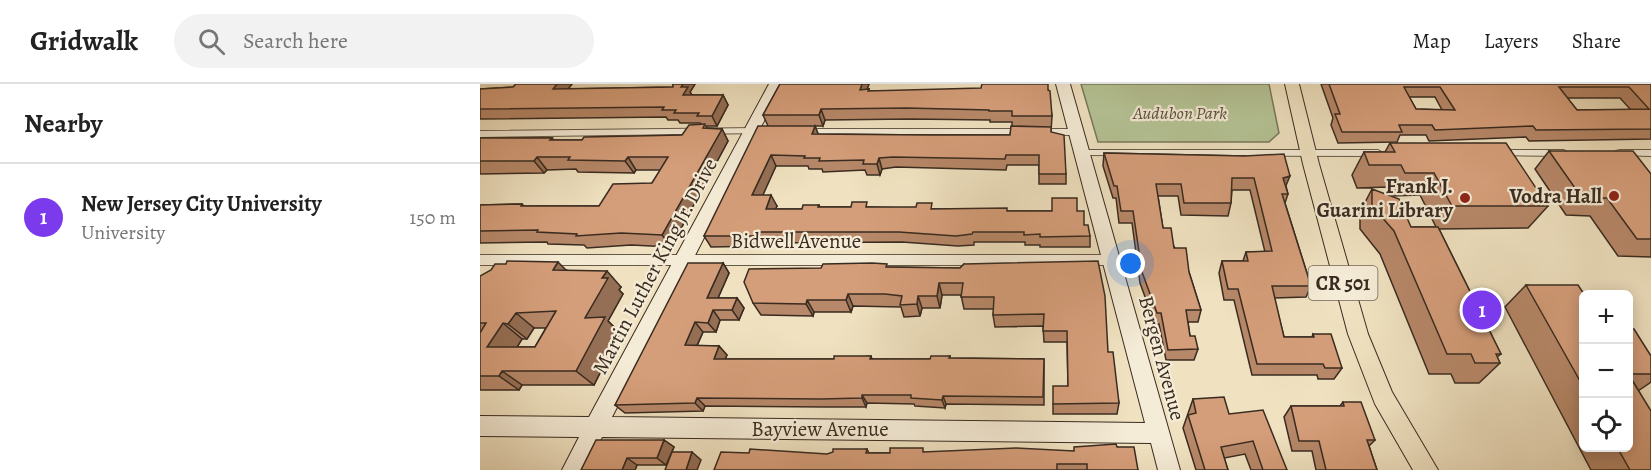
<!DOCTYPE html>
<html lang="en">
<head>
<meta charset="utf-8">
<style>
  body { margin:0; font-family:Alegreya,serif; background:#f2f2f2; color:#222 }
  .controls { position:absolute; right:18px; bottom:18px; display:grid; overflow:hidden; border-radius:9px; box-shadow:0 3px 15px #0003 }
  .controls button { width:54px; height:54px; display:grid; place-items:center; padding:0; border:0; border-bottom:2px solid #e0e0e0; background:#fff; color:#222; font:30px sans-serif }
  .you { position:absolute; left:651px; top:180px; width:21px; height:21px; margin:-15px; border:4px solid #fff; border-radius:50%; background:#1a73e8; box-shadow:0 0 0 9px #1a73e833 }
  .badge { display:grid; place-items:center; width:39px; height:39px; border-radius:50%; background:#7c3aed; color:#fff; font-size:20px; font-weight:700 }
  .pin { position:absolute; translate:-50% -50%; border:3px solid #fff; box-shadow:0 2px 6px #0006 }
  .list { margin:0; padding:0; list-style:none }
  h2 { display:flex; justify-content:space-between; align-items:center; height:78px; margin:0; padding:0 24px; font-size:26px }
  h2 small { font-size:20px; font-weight:400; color:#767676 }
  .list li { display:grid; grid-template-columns:39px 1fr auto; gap:18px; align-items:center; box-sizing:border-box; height:108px; padding:0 24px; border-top:2px solid #e0e0e0 }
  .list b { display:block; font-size:22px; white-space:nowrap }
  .list p { margin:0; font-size:20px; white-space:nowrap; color:#767676 }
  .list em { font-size:20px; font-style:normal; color:#767676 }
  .icon { flex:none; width:33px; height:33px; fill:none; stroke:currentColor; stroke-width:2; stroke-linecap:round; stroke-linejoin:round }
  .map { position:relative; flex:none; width:1171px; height:386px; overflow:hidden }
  header { display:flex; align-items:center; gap:36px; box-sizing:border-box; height:84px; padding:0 30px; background:#fff; border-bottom:2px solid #e0e0e0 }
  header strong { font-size:28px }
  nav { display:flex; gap:33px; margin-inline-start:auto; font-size:21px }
  .search { width:420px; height:54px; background:#f2f2f2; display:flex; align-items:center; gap:15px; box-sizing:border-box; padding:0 21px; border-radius:33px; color:#767676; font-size:22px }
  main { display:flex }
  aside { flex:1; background:#fff }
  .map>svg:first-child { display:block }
  .green { fill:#b5c496; stroke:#77785b; stroke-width:1.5 }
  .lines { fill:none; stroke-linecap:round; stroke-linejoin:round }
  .street-casing { stroke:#675948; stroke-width:2 }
  .secondary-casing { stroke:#392b20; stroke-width:2 }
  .primary-casing { stroke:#392b20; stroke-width:2 }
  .street { fill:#f5ecd7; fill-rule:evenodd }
  .secondary { fill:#f5ecd7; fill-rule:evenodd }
  .primary { fill:#f0e2c1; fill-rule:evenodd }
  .wall { fill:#b78869; stroke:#392b20; stroke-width:1.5; fill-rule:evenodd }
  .shaded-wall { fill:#956f55; stroke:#392b20; stroke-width:1.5 }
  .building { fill:#d59e7a; stroke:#392b20; stroke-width:1.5; fill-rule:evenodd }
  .poi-dot { fill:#8f2418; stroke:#f5ecd7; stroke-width:2 }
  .labels { text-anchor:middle; stroke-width:4.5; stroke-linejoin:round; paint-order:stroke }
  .far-park-label { font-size:18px; font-style:italic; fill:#58513e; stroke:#f5ecd7 }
  .shield { fill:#f5ecd7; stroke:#716557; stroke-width:1.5 }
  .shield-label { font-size:20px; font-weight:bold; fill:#392b20 }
  .poi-label { font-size:21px; font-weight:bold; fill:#392b20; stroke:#f5ecd7; text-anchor:end }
  .street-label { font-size:21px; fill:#392b20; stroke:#f5ecd7 }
</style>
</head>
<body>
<header>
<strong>Gridwalk</strong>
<div class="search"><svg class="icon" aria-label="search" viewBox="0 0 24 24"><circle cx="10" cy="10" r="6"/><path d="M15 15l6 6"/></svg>Search here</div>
<nav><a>Map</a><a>Layers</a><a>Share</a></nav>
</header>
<main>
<aside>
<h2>Nearby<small></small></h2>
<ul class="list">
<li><span class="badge">1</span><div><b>New Jersey City University</b><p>University</p></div><em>150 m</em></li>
</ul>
</aside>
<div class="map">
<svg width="1171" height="386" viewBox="0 0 1171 386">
  <rect width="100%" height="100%" fill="#f0e2c1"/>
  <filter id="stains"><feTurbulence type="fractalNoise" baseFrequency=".00333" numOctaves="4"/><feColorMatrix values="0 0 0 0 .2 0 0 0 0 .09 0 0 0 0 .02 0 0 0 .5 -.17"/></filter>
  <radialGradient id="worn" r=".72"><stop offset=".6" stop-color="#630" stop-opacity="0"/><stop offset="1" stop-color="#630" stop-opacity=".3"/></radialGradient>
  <path class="green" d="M 601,0 L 789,0 L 799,49 L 789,58 L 618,58 Z"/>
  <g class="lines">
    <g class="street-casing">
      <path id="street" d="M 278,44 L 283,47 L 281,49 L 0,53 L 0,47 Z
        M 322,45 L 595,45 L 600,48 L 595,51 L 319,50 L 317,48 Z
        M 602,66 L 898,66 L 903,69 L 898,72 L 598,71 L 597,69 Z
        M 1017,66 L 1084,66 L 1089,69 L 1084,72 L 1013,71 L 1013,67 Z
        M 1140,66 L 1171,66 L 1171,72 L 1136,71 L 1136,67 Z
        M 0,171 L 632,171 L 638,176 L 632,181 L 0,181 Z"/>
    </g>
    <g class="secondary-casing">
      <path id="secondary" d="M 289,0 L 303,0 L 132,333 L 665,339 L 576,0 L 590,0 L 700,386 L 678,386 L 671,359 L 122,353 L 105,386 L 82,386 L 99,353 L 0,352 L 0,332 L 109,333 Z"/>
    </g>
    <g class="primary-casing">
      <path id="primary" d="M 805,0 L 819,0 L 839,80 L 888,250 L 912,308 L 958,386 L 933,386 L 895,320 L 868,250 L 823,80 Z"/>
    </g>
    <use href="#street" class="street"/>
    <use href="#secondary" class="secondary"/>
    <use href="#primary" class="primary"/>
  </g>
  <path class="wall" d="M 36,0 L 92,0 L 88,5 L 193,3 L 193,0 L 215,0 L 210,8 L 212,11 L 243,11 L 248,21 L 237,42 L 226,42 L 227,44 L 242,45 L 248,57 L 191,163 L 151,161 L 107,164 L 104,161 L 68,160 L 67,158 L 0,159 L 0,121 L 42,120 L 44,122 L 119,122 L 172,99 L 181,86 L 156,86 L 154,89 L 98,88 L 96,85 L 67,86 L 64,89 L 0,90 L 0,54 L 72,54 L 74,56 L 102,56 L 202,51 L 221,40 L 220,39 L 200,39 L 198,36 L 188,36 L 186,33 L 0,35 L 0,5 L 33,3 Z
    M 300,0 L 389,0 L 387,5 L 389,5 L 389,7 L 568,6 L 572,32 L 571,48 L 586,90 L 586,100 L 559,100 L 559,81 L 527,81 L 526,86 L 416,83 L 402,85 L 400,91 L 387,91 L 385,86 L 343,88 L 342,85 L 329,85 L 328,82 L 296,82 L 282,111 L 297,122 L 295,125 L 322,125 L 339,121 L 340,123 L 389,123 L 528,127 L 597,127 L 610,152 L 610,163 L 560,163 L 560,161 L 545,161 L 545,158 L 494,158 L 494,161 L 478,162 L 422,158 L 284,159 L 283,162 L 231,163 L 224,152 L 288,42 L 283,31 ZM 430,35 L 510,36 L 510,38 L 532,38 L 532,42 L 530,51 L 449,51 L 338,50 L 335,42 L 343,42 L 345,36 Z
    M 841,0 L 1171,0 L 1171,55 L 1049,57 L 1046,53 L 949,57 L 946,51 L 920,51 L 917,58 L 858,59 L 851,41 L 853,34 ZM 929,13 L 955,13 L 962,26 L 936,25 ZM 1087,14 L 1140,14 L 1151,26 L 1097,26 Z
    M 910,59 L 1068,122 L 1048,144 L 959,145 L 1021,270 L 1017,273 L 1020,279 L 999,299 L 975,299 L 971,290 L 949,290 L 900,170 L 880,145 L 880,128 L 892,105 L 931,143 L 956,143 L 940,111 L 912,112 L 908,103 L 877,104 L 872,91 L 884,68 L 905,68 Z
    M 1069,67 L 1171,90 L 1171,173 L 1138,172 L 1110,132 L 1086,131 L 1055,85 Z
    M 624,69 L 765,72 L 806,102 L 808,110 L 805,119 L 831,202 L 826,213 L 794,214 L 804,253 L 832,253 L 833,250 L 862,284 L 854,295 L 838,295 L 837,291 L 772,291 L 754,216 L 744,216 L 739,189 L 742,177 L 763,177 L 766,168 L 785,168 L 770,106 L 752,106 L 751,119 L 748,132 L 701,131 L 698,112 L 678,112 L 683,144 L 709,188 L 721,226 L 718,238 L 708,238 L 710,252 L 718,265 L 714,276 L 686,276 L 679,240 L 675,240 L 660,199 L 652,139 L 639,139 L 636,114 L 633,114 L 623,82 Z
    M 243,179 L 249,189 L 238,214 L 257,214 L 264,224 L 259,236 L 240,236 L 236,248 L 223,248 L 217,262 L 239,262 L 247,271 L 245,275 L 354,275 L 391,272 L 392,275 L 450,275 L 470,272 L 470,274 L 564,275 L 564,321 L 466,320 L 465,324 L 435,322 L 434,320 L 387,319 L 386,323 L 346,323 L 225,322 L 223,327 L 145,329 L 135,321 Z
    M 484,180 L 628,268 L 639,319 L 637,330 L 573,330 L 573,320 L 588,302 L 587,258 L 564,258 L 563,242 L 515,243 L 513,231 L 514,225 L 484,225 L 481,211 L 462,211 L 460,224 L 442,224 L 440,232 L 424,233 L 421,223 L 373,222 L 371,228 L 334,228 L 333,232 L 281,231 L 273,219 L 408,183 L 480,184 Z
    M 86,186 L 141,203 L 139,206 L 143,210 L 128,237 L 140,249 L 114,301 L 42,301 L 39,306 L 0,306 L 0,192 ZM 54,244 L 66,244 L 55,263 L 37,263 L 42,255 L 47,255 Z
    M 1046,201 L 1104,210 L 1104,363 L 1149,363 L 1149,245 L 1171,272 L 1171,298 L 1158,307 L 1171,386 L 1111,386 L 1025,223 Z
    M 713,315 L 749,330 L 807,386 L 771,386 L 765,370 L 744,374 L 748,386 L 716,386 L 703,344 Z
    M 863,318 L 895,356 L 889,362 L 897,386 L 836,386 L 832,367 L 812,367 L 804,333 L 811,322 L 860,322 Z
    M 184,356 L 194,363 L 186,381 L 157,381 L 155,386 L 101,386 Z
    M 637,363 L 658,386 L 234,386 L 387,365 L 389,369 L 594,367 Z"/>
  <path class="shaded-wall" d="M 77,0 L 92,0 L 80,15 L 73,5 Z
    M 203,0 L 215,0 L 210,8 L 213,13 L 203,11 L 201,3 Z
    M 382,0 L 389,0 L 383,16 L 380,6 Z
    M 243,11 L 248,21 L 237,42 L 232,32 Z
    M 341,25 L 345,36 L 343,42 L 339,31 Z
    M 335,42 L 339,52 L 332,50 Z
    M 242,45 L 248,57 L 191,163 L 182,151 Z
    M 291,71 L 296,82 L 278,122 L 272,111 Z
    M 57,73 L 67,86 L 64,89 L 54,77 Z
    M 148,73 L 156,86 L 154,89 L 145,77 Z
    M 399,74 L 402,85 L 400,91 L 397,80 Z
    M 810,92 L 805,104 L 803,94 Z
    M 291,111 L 297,122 L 291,135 L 286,125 Z
    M 278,148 L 284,159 L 283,162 L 277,152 Z
    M 78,178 L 94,194 L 73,186 Z
    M 243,179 L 249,189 L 234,223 L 227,214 Z
    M 127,187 L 141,203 L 139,206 L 143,210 L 128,237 L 140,249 L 114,301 L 96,287 L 105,234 L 122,194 Z
    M 459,199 L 462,211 L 460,224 L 457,212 Z
    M 368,210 L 373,222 L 371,228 L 366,216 Z
    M 438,212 L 442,224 L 440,232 L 437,220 Z
    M 257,214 L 264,224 L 259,236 L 252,226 Z
    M 327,216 L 334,228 L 333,232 L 326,220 Z
    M 233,226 L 240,236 L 236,248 L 228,239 Z
    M 36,229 L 54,244 L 47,255 L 28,240 Z
    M 215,238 L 223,248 L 213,270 L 205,261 Z
    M 23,239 L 42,255 L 28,278 L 7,263 Z
    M 239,262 L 247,271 L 241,283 L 234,275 Z
    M 22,287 L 42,301 L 39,306 L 19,292 Z
    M 382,311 L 387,319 L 386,323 L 382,314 Z
    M 463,312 L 466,320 L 465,324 L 462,316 Z
    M 217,314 L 225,322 L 223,327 L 215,319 Z
    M 184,356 L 194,363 L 186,381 L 177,374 Z
    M 212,368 L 221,376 L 217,386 L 206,386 Z
    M 147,374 L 157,381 L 155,386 L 142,386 Z"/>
  <path class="building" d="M 36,0 L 77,0 L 73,5 L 193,3 L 193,0 L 203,0 L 201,3 L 208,3 L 203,11 L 243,11 L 232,32 L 217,32 L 219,29 L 194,29 L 196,26 L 182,26 L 184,23 L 0,25 L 0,5 L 33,3 Z
    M 300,0 L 382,0 L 380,6 L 389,5 L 388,7 L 501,4 L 502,0 L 568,0 L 568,6 L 570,7 L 572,32 L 532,32 L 532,27 L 509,27 L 509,26 L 427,24 L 341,25 L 339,31 L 283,31 Z
    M 849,0 L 1171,0 L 1171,45 L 1056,46 L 1053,42 L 955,46 L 952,41 L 919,41 L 922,48 L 862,48 L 855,30 L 860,30 ZM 924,3 L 960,3 L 975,26 L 936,25 ZM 1079,3 L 1149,3 L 1169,25 L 1097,26 Z
    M 225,40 L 223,44 L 242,45 L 182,151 L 141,149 L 96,152 L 97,150 L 57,148 L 58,146 L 0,147 L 0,121 L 42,120 L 41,122 L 119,122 L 133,100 L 172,99 L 188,73 L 148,73 L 145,77 L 88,76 L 90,73 L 57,73 L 54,77 L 0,77 L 0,54 L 72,54 L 70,56 L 102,56 L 104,53 L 202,51 L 209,41 Z
    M 278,42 L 335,42 L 332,50 L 449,51 L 530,51 L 531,42 L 571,43 L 571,48 L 584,51 L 586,90 L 559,90 L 559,71 L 526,71 L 525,75 L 413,73 L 399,74 L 397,80 L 383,80 L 384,76 L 339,77 L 340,74 L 324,74 L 325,72 L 291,71 L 272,111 L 291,111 L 286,125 L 322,125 L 323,121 L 339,121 L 338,123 L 371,123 L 372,118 L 387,118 L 386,123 L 436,123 L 437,119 L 452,119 L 451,125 L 527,124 L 527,127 L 572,127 L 572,114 L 597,114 L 597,127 L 604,127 L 604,141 L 608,141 L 610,152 L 560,153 L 560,150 L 544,151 L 544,148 L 493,148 L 492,150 L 476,152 L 419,148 L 278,148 L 277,152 L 224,152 Z
    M 910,59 L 1026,59 L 1068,122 L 972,122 L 954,89 L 925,89 L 921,81 L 889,81 L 884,68 L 915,68 Z
    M 1069,67 L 1153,67 L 1171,90 L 1171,155 L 1157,155 L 1127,114 L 1102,114 Z
    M 624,69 L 765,72 L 804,70 L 810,92 L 803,94 L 808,110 L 802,110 L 831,202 L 792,202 L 804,253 L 834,253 L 833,250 L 851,250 L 862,284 L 845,284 L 843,280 L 777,280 L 758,205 L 748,205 L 742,177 L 768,177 L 766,168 L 792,167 L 774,94 L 752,94 L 751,119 L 704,119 L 701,100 L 676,100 L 683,144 L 691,144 L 694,164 L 706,164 L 709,188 L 721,226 L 706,226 L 710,252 L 715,252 L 718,265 L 688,266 L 681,229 L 677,229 L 662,188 L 653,127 L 641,127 L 637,102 L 634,102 Z
    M 892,105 L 919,115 L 931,143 L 958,143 L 1021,270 L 1016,270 L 1020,279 L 995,279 L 991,270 L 967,270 L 914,147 L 892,122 Z
    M 27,177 L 78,178 L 73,186 L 127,187 L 122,194 L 128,194 L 105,234 L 125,233 L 96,287 L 22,287 L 19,292 L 0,292 L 0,249 L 6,239 L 0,239 L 0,192 L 11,186 L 15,180 L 26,180 ZM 76,227 L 55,263 L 7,263 L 23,239 L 28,240 L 36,229 Z
    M 618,177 L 625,212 L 628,268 L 633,268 L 639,319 L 573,320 L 573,302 L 588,302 L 587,247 L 563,247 L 564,230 L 513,231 L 514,213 L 481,213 L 483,199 L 459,199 L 457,212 L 438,212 L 437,220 L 420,221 L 422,212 L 405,210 L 368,210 L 366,216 L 327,216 L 326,220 L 273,219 L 264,198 L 269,185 L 341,184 L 343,180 L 392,179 L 407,180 L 406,183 L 480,184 L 484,180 Z
    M 208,179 L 243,179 L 227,214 L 257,214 L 252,226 L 233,226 L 228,239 L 215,238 L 205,261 L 239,262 L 234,275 L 354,275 L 354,272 L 391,272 L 390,275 L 450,275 L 451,272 L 470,272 L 469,274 L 564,275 L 563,313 L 463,312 L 462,316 L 431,314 L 431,311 L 382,311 L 382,314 L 341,315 L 217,314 L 215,319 L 135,321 Z
    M 1046,201 L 1098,201 L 1104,210 L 1104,304 Z
    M 1149,245 L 1154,245 L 1171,272 L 1171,290 L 1149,290 Z
    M 1149,291 L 1171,327 L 1171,386 L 1150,386 L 1137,363 L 1149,363 Z
    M 744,313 L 749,330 L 783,326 L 807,386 L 783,386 L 773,357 L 741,363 L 748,386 L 725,386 L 708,331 L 716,329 L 713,315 Z
    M 863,318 L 881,318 L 895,356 L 887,356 L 897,386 L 846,386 L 839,357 L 819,357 L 811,322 L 864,322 Z
    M 116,356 L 184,356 L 177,374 L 147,374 L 142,386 L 101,386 Z
    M 636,360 L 637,363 L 654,363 L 658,386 L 607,386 L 607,380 L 577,380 L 577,386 L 234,386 L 241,368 L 269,369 L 270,365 L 347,370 L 353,368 L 353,365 L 387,365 L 386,369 L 410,369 L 410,364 L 443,364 L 443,368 L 536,364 L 594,367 L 594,363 Z
    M 192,368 L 212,368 L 206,386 L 185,386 Z"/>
  <g class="poi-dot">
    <circle cx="1134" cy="112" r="6"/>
    <circle cx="985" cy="114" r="6"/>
  </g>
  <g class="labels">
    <g class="far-park-label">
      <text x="700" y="35">Audubon Park</text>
    </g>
    <rect class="shield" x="828.5" y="182" width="69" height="34" rx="4.5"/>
    <g class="shield-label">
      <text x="863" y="206">CR 501</text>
    </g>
    <g class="poi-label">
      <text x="973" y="109">Frank J.<tspan x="973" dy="24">Guarini Library</tspan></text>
      <text x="1122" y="119">Vodra Hall</text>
    </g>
    <g class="street-label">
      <text x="316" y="164">Bidwell Avenue</text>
      <text transform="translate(175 182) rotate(-62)" y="7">Martin Luther King Jr. Drive</text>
      <text transform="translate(682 274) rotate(75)" y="7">Bergen Avenue</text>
      <text x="340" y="352">Bayview Avenue</text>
    </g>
  </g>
  <rect width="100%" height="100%" filter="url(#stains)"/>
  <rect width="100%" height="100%" fill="url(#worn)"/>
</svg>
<div class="controls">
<button>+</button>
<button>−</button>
<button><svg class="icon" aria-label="locate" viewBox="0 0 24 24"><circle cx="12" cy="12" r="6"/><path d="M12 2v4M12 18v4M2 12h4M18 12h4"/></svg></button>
</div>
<div class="you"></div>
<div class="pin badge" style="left:1002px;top:226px">1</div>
</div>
</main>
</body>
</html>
